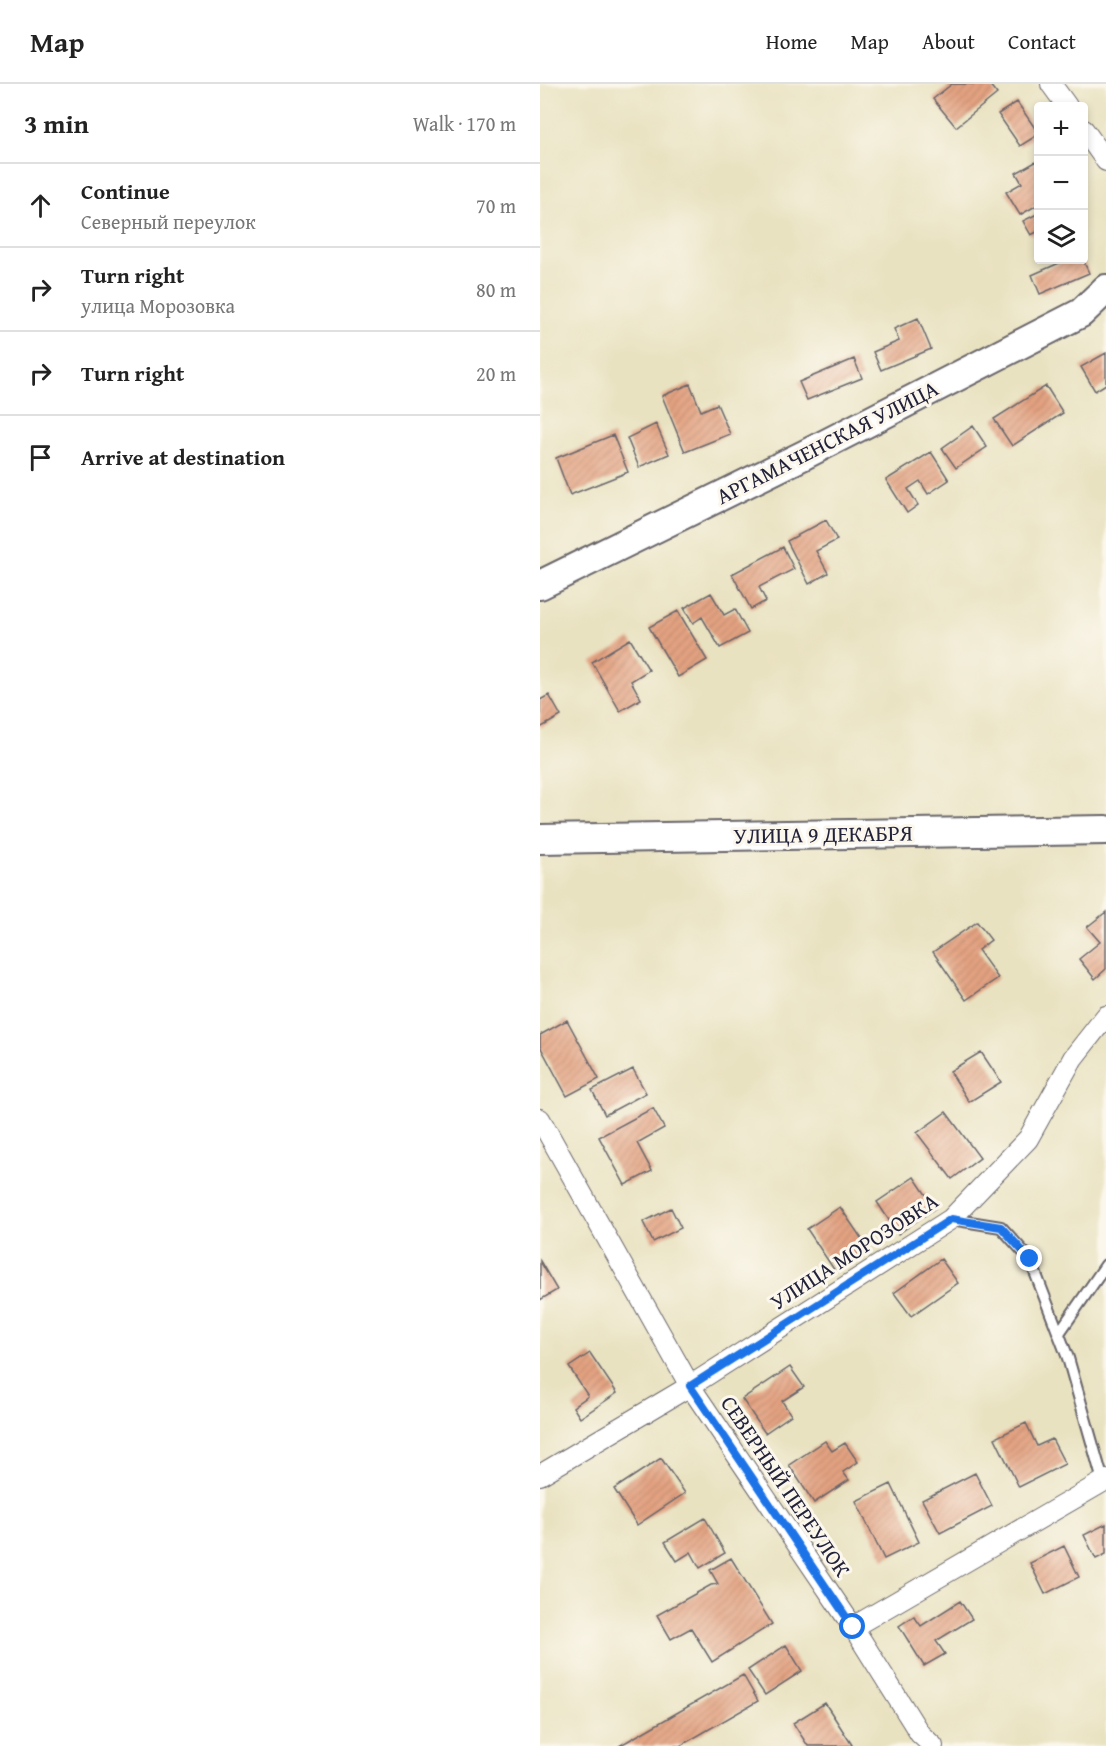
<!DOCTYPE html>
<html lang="en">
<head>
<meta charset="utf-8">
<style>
  body { margin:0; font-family:"Gentium Book Plus",serif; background:#f2f2f2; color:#222 }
  .controls { position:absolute; right:18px; top:18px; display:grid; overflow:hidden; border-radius:6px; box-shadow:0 3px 9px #0003 }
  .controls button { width:54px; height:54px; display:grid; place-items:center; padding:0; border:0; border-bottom:2px solid #e0e0e0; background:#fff; color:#222; font:30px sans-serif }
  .stop { position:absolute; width:18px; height:18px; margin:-14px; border:4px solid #1a73e8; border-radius:50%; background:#fff }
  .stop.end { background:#1a73e8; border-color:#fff; box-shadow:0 2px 6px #0008 }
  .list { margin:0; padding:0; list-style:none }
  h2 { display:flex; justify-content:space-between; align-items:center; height:78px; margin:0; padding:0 24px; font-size:26px }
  h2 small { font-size:20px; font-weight:400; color:#767676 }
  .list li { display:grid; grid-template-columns:39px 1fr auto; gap:18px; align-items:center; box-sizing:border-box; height:84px; padding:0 24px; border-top:2px solid #e0e0e0 }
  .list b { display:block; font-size:22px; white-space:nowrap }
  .list p { margin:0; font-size:20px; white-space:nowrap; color:#767676 }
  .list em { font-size:20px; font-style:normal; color:#767676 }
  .icon { flex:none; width:33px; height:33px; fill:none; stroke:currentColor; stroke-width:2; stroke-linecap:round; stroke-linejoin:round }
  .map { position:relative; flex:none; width:566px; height:1662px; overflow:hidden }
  header { display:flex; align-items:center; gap:36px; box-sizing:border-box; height:84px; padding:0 30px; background:#fff; border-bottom:2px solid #e0e0e0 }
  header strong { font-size:28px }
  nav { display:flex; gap:33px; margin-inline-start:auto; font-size:21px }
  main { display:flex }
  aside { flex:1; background:#fff }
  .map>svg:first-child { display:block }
  .building { fill:url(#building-hatch) }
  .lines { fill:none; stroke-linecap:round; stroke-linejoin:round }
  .lane-casing { stroke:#68656a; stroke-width:14 }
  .street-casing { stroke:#68656a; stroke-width:22 }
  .secondary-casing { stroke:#68656a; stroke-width:32 }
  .lane { stroke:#fff; stroke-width:10 }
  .street { stroke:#fff; stroke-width:20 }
  .secondary { stroke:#fff; stroke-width:28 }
  .route { stroke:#1a73e8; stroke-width:8 }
  .labels { text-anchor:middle; stroke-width:6; stroke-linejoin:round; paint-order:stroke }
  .street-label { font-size:22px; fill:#22223b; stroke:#fbf7ec }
</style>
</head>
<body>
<header>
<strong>Map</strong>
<nav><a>Home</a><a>Map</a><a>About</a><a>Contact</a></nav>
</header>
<main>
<aside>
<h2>3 min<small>Walk · 170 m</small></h2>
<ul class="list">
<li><svg class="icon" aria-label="ahead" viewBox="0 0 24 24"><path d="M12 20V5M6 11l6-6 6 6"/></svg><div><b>Continue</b><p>Северный переулок</p></div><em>70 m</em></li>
<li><svg class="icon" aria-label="right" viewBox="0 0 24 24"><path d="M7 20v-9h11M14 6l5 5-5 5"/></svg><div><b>Turn right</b><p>улица Морозовка</p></div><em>80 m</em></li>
<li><svg class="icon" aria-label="right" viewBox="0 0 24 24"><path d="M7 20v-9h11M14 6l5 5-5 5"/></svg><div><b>Turn right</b></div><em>20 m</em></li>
<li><svg class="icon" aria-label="arrive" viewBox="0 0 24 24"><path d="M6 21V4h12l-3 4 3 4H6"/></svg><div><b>Arrive at destination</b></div></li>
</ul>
</aside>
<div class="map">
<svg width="566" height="1662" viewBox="0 0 566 1662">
  <defs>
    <pattern id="building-hatch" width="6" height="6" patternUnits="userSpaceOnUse" patternTransform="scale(1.5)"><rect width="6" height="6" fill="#e3a281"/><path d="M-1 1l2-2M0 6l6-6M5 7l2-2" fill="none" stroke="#c28b70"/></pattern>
  </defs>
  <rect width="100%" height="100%" fill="#fbf7ec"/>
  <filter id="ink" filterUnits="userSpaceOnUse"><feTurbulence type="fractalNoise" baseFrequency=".0167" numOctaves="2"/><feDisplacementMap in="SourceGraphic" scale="12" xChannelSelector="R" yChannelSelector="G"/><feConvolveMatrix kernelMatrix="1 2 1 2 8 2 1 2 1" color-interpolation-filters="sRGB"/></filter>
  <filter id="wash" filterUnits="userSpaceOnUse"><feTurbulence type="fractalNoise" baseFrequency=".008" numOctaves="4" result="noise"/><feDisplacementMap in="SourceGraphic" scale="24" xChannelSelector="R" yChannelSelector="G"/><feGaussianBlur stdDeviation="1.35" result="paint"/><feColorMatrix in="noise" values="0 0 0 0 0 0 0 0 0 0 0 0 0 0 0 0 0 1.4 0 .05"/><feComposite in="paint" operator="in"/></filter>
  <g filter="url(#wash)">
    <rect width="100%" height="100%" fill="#e9e2c1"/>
    <g id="blocks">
      <path class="building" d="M 412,0 L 449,0 L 457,10 L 416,43 L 393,15 Z
        M 477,18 L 499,50 L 480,62 L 458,30 Z
        M 499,76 L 499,120 L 480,131 L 466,108 L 482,99 L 476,89 Z
        M 499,129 L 499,147 L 491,151 L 483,137 Z
        M 526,176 L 543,176 L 549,189 L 500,210 L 492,191 Z
        M 378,234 L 391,265 L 341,286 L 333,268 L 359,257 L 354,245 Z
        M 566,269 L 566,300 L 555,307 L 541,283 Z
        M 314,275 L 322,294 L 267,316 L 259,298 Z
        M 150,300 L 161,327 L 177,320 L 190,350 L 145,368 L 122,312 Z
        M 506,302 L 523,329 L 472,362 L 454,335 Z
        M 116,340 L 129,370 L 99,383 L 87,354 Z
        M 433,342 L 447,363 L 416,384 L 402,364 Z
        M 73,351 L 88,388 L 30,411 L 16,374 Z
        M 391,368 L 409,396 L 388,410 L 380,397 L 368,405 L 378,421 L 367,429 L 346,396 Z
        M 286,436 L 297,456 L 276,467 L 288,489 L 269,500 L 247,457 Z
        M 243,463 L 254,485 L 219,503 L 226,517 L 211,525 L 192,490 Z
        M 171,509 L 184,531 L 195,525 L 208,549 L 180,564 L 162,533 L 153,539 L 144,524 Z
        M 138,527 L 167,576 L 138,593 L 109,543 Z
        M 90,555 L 109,586 L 91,597 L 101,615 L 80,627 L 52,578 Z
        M 9,611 L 21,632 L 0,644 L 0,616 Z
        M 566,828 L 566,885 L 555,895 L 539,875 L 560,858 L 547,843 Z
        M 437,838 L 451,856 L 438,866 L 458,894 L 426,916 L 393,868 Z
        M 27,936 L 59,995 L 27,1012 L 0,962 L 0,951 Z
        M 441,968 L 461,998 L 429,1018 L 410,987 Z
        M 93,985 L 106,1009 L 65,1031 L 52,1006 Z
        M 113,1024 L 124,1044 L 97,1059 L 112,1087 L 85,1101 L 59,1053 Z
        M 406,1028 L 440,1074 L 412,1095 L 377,1049 Z
        M 374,1093 L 395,1124 L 358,1150 L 337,1118 Z
        M 300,1123 L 328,1164 L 295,1187 L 267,1145 Z
        M 131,1124 L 141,1144 L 113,1158 L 103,1138 Z
        M 401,1175 L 418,1199 L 371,1232 L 354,1209 Z
        M 0,1177 L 17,1206 L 0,1216 Z
        M 50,1269 L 77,1309 L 40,1334 L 33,1323 L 48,1312 L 29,1283 Z
        M 250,1283 L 264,1303 L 242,1317 L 251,1331 L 225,1349 L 202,1315 Z
        M 486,1339 L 497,1362 L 512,1355 L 525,1380 L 479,1403 L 455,1354 Z
        M 285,1357 L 292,1367 L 305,1359 L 318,1378 L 303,1388 L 309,1396 L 274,1419 L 249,1381 Z
        M 121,1374 L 145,1409 L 97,1441 L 74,1405 Z
        M 435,1389 L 452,1422 L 400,1449 L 382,1416 Z
        M 351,1400 L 379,1458 L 344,1475 L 316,1417 Z
        M 165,1434 L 185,1469 L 160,1484 L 151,1468 L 137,1477 L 125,1458 Z
        M 566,1440 L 566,1470 L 556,1475 L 544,1451 Z
        M 524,1462 L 539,1493 L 505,1510 L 490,1479 Z
        M 191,1474 L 232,1540 L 172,1578 L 151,1544 L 131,1555 L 117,1531 L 171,1501 L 178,1500 L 170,1486 Z
        M 420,1517 L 432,1535 L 396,1557 L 405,1570 L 384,1582 L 359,1542 L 374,1532 L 381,1542 Z
        M 246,1561 L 262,1587 L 225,1611 L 208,1586 Z
        M 203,1591 L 218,1617 L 140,1662 L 79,1662 Z
        M 285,1619 L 312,1661 L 311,1662 L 268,1662 L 253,1639 Z"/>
    </g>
  </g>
  <g filter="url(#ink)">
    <use href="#blocks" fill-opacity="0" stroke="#68656a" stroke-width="1.5"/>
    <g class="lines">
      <g class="lane-casing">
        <path id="lane" d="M 411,1135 L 461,1143 L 490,1175 L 528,1274 L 563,1397
          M 519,1249 L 566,1181"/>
      </g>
      <g class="street-casing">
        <path id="street" d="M 511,0 L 527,22
          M 544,46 L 566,77
          M 0,1035 L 150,1302 L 313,1543 L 380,1650 L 393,1662
          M 0,1391 L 150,1302 L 411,1135 L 488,1055 L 533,974 L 566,932
          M 313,1543 L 566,1396"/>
      </g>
      <g class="secondary-casing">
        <path id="secondary" d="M 0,501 L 264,371 L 541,229 L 566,205
          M 0,755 L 566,746"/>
      </g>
      <use href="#lane" class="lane"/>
      <use href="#street" class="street"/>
      <use href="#secondary" class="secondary"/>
    </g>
  </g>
  <g class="lines" filter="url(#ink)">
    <path class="route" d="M 313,1543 L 150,1302 L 411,1135 L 461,1143 L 490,1175"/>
  </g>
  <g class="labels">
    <g class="street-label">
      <text transform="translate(287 358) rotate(-27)" y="8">АРГАМАЧЕНСКАЯ УЛИЦА</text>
      <text transform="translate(283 750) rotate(-1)" y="8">УЛИЦА 9 ДЕКАБРЯ</text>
      <text transform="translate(314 1167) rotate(-33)" y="8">УЛИЦА МОРОЗОВКА</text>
      <text transform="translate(246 1402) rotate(56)" y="8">СЕВЕРНЫЙ ПЕРЕУЛОК</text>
    </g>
  </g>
</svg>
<div class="controls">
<button>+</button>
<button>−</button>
<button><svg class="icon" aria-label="layers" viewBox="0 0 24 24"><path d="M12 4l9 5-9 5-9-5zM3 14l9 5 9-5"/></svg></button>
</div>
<div class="stop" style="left:313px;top:1543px"></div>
<div class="stop end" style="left:490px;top:1175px"></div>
</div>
</main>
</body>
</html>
